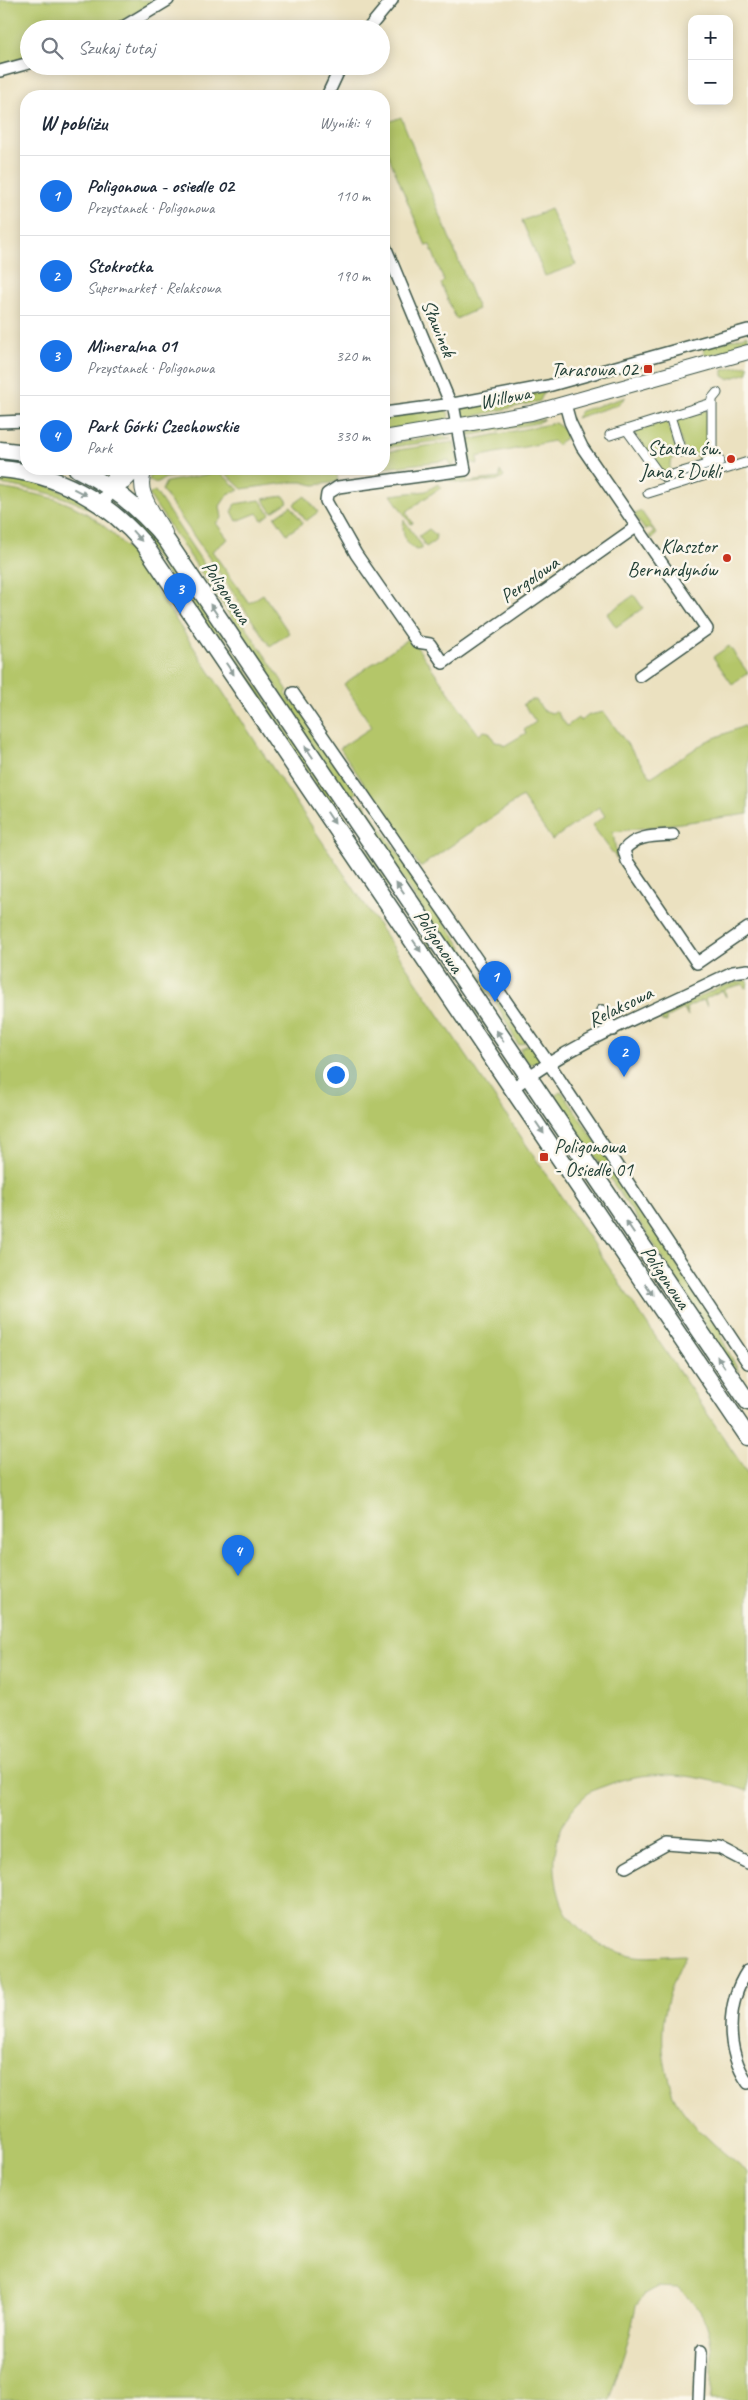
<!DOCTYPE html>
<html lang="pl">
<head>
<meta charset="utf-8">
<style>
  body { margin:0; font-family:Caveat,sans-serif; background:#f6f6f7; color:#1f2937 }
  .controls { position:absolute; right:15px; top:15px; display:grid; overflow:hidden; border-radius:10px; box-shadow:0 2px 12px #0003 }
  .controls button { width:45px; height:45px; display:grid; place-items:center; padding:0; border:0; border-bottom:1px solid #e0e1e3; background:#fff; color:#1f2937; font:25px sans-serif }
  .you { position:absolute; left:335px; top:1074px; width:18px; height:18px; margin:-12px; border:4px solid #fff; border-radius:50%; background:#1a73e8; box-shadow:0 0 0 8px #1a73e833 }
  .badge { display:grid; place-items:center; width:32px; height:32px; border-radius:50%; background:#1a73e8; color:#fff; font-size:16px; font-weight:700 }
  .pin { position:absolute; translate:-50% -41px; filter:drop-shadow(0 1px 2px #0008) }
  .pin::after { content:''; position:absolute; top:26px; width:18px; height:15px; background:inherit; clip-path:polygon(0 0,100% 0,50% 100%) }
  .list { margin:0; padding:0; list-style:none }
  h2 { display:flex; justify-content:space-between; align-items:center; height:65px; margin:0; padding:0 20px; font-size:21px }
  h2 small { font-size:16px; font-weight:400; color:#747a83 }
  .list li { display:grid; grid-template-columns:32px 1fr auto; gap:15px; align-items:center; box-sizing:border-box; height:80px; padding:0 20px; border-top:1px solid #e0e1e3 }
  .list b { display:block; font-size:19px; white-space:nowrap }
  .list p { margin:0; font-size:16px; white-space:nowrap; color:#747a83 }
  .list em { font-size:16px; font-style:normal; color:#747a83 }
  .icon { flex:none; width:28px; height:28px; fill:none; stroke:currentColor; stroke-width:2; stroke-linecap:round; stroke-linejoin:round }
  .map { position:relative; flex:none; width:748px; height:2400px; overflow:hidden }
  .search { position:absolute; background:#fff; box-shadow:0 2px 12px #0003; left:20px; top:20px; width:370px; height:55px; display:flex; align-items:center; gap:12px; box-sizing:border-box; padding:0 18px; border-radius:28px; color:#747a83; font-size:19px }
  .panel { position:absolute; background:#fff; box-shadow:0 2px 12px #0003; left:20px; top:90px; width:370px; height:385px; border-radius:20px }
  .map>svg:first-child { display:block }
  .green { fill:#b4c669; stroke:#6a824e }
  .lines { fill:none; stroke-linecap:round; stroke-linejoin:round }
  .pedestrian-casing { stroke:#3e5649; stroke-width:11 }
  .minor-casing { stroke:#3e5649; stroke-width:14 }
  .tertiary-casing { stroke:#3e5649; stroke-width:16 }
  .secondary-casing { stroke:#3e5649; stroke-width:19 }
  .pedestrian { stroke:#fff; stroke-width:9 }
  .minor { stroke:#fff; stroke-width:11 }
  .tertiary { stroke:#fff; stroke-width:14 }
  .secondary { stroke:#fff; stroke-width:16 }
  .oneway { fill:#8f9e9a }
  .poi-dot { fill:#c8321e; stroke:#fbf7ec; stroke-width:2 }
  .labels { text-anchor:middle; stroke-width:5; stroke-linejoin:round; paint-order:stroke }
  .street-label { font-size:20px; fill:#1f3d34; stroke:#fbf7ec }
  .poi-label { font-size:20px; fill:#1f3d34; stroke:#fbf7ec; text-anchor:end }
</style>
</head>
<body>
<div class="map">
<svg width="748" height="2400" viewBox="0 0 748 2400">
  <rect width="100%" height="100%" fill="#fbf7ec"/>
  <filter id="ink" filterUnits="userSpaceOnUse"><feTurbulence type="fractalNoise" baseFrequency=".02" numOctaves="2"/><feDisplacementMap in="SourceGraphic" scale="10" xChannelSelector="R" yChannelSelector="G"/><feConvolveMatrix kernelMatrix="1 2 1 2 8 2 1 2 1" color-interpolation-filters="sRGB"/></filter>
  <filter id="wash" filterUnits="userSpaceOnUse"><feTurbulence type="fractalNoise" baseFrequency=".0096" numOctaves="4" result="noise"/><feDisplacementMap in="SourceGraphic" scale="20" xChannelSelector="R" yChannelSelector="G"/><feGaussianBlur stdDeviation="1.12" result="paint"/><feColorMatrix in="noise" values="0 0 0 0 0 0 0 0 0 0 0 0 0 0 0 0 0 1.4 0 .05"/><feComposite in="paint" operator="in"/></filter>
  <g filter="url(#wash)">
    <rect width="100%" height="100%" fill="#ebe1c0"/>
    <path class="green" d="M 0,0 L 157,0 L 108,29 L 29,29 L 29,57 L 0,65 Z
      M 401,117 L 478,309 L 456,319 L 441,284 L 444,281 L 430,245 L 426,246 L 384,145 L 384,124 Z
      M 550,209 L 576,265 L 545,276 L 522,221 Z
      M 748,335 L 748,343 L 706,357 L 703,348 Z
      M 748,365 L 748,373 L 728,379 L 723,376 L 723,370 Z
      M 544,391 L 540,401 L 466,418 L 461,413 L 462,408 Z
      M 626,397 L 617,405 L 576,418 L 581,411 Z
      M 444,409 L 449,413 L 448,420 L 384,430 L 384,417 Z
      M 705,410 L 709,413 L 708,457 L 701,463 L 695,454 L 684,451 L 675,418 Z
      M 544,419 L 538,423 L 466,436 L 474,430 Z
      M 667,421 L 677,453 L 670,463 L 670,472 L 662,472 L 635,434 L 637,431 Z
      M 555,423 L 564,429 L 567,437 L 557,445 L 553,441 L 477,457 L 478,464 C 466,463 467,452 466,443 L 468,440 Z
      M 444,436 L 452,439 L 384,448 L 384,444 Z
      M 454,442 L 458,460 L 451,468 L 449,460 L 384,468 L 384,452 Z
      M 152,469 L 204,469 L 204,470 L 166,478 L 156,483 L 149,480 Z
      M 239,469 L 376,469 L 337,474 L 338,482 L 314,485 L 302,482 L 293,482 L 242,489 L 223,471 Z
      M 500,471 L 504,477 L 500,480 L 464,484 L 449,480 L 466,475 L 467,482 L 500,478 Z
      M 220,472 L 239,490 L 228,494 L 220,506 L 222,518 L 216,523 L 228,539 L 212,551 L 249,603 L 263,594 L 289,633 L 270,646 L 162,490 L 166,482 Z
      M 0,476 L 31,480 L 73,495 L 109,518 L 107,520 C 67,494 46,492 0,484 Z
      M 438,484 L 441,487 L 406,512 L 413,523 L 411,524 L 391,495 L 426,491 Z
      M 0,488 C 20,492 42,494 61,501 C 91,512 113,532 134,556 L 268,761 L 748,1474 L 748,1791 C 703,1776 653,1766 607,1785 C 602,1787 595,1789 590,1792 C 559,1815 550,1850 557,1886 C 559,1895 562,1907 568,1915 C 583,1935 605,1950 630,1955 C 647,1959 669,1955 686,1955 C 665,1996 656,2032 668,2077 C 670,2084 671,2093 675,2099 C 689,2124 725,2155 748,2172 L 748,2400 L 710,2400 C 713,2387 712,2375 712,2361 C 711,2327 705,2310 678,2288 L 658,2287 L 645,2294 L 636,2306 L 630,2334 L 609,2400 L 0,2400 Z
      M 155,491 L 280,678 L 288,691 L 286,693 L 289,701 L 298,706 L 357,793 L 352,795 C 353,802 357,803 364,803 L 526,1042 L 518,1045 L 493,996 L 491,997 L 487,992 L 485,994 L 468,976 L 313,747 L 268,672 L 149,495 Z
      M 284,496 L 288,502 L 272,512 L 263,499 Z
      M 305,496 L 318,512 L 306,521 L 294,504 Z
      M 260,500 L 270,514 L 262,520 L 257,513 L 237,521 L 232,511 L 235,504 Z
      M 291,506 L 303,523 L 287,534 L 275,517 Z
      M 131,511 L 160,542 L 505,1054 L 504,1055 C 381,873 252,695 126,516 Z
      M 641,511 L 657,534 L 651,539 L 649,536 L 654,532 L 650,527 L 645,530 L 634,515 Z
      M 404,520 L 422,546 L 422,549 L 416,550 C 405,544 401,532 404,520 Z
      M 429,529 L 436,535 L 435,541 L 426,547 L 419,536 Z
      M 634,595 L 643,608 L 616,627 L 607,614 Z
      M 410,637 L 479,735 L 484,731 L 489,732 L 495,742 L 502,743 L 504,746 L 526,733 L 524,730 L 536,722 L 523,704 L 530,700 L 536,700 L 543,710 L 552,713 L 556,711 L 567,726 L 578,718 L 581,721 L 589,715 L 604,712 L 651,777 L 707,741 L 744,726 L 748,732 L 748,814 L 613,832 L 617,859 L 592,825 L 605,816 L 599,807 L 552,840 L 522,797 L 420,867 L 340,748 L 372,727 L 344,684 Z
      M 729,646 L 748,673 L 732,684 L 713,657 Z
      M 745,980 L 748,981 L 747,987 L 745,988 L 743,984 L 725,989 L 726,997 L 722,990 L 705,999 L 707,1006 L 703,1000 L 686,1008 L 688,1016 L 684,1009 L 666,1018 L 667,1022 L 661,1021 L 662,1016 L 719,987 Z
      M 529,1044 L 541,1058 L 540,1063 L 530,1064 L 520,1055 L 522,1053 L 520,1049 Z
      M 560,1092 L 563,1093 L 722,1332 L 721,1337 L 739,1372 L 731,1365 L 653,1243 L 555,1096 Z"/>
  </g>
  <g filter="url(#ink)">
    <g class="lines">
      <g class="pedestrian-casing">
        <path id="pedestrian" d="M 670,416 L 681,452
          M 627,430 L 658,473 L 665,477 L 720,461
          M 610,435 L 712,403
          M 705,465 L 712,455 L 712,399 L 717,393
          M 648,493 L 748,462"/>
      </g>
      <g class="minor-casing">
        <path id="minor" d="M 120,29 L 168,0
          M 368,29 L 392,0
          M 0,71 L 29,63
          M 327,96 L 341,66
          M 384,244 L 449,400 L 453,404 L 465,470 L 338,487 L 327,494 L 326,501 L 356,554 L 417,642 L 430,644 L 443,663 L 636,527
          M 565,404 L 570,422 L 582,447 L 707,629 L 640,676
          M 384,413 L 453,404 L 548,386 L 748,330
          M 0,422 L 26,421
          M 293,693 L 554,1071 L 748,1363
          M 673,835 C 655,836 636,835 624,850 L 627,861 L 697,963 L 748,928
          M 602,1011 L 613,1030
          M 513,1088 C 573,1042 647,1014 714,981 L 733,972 L 748,970
          M 626,1867 L 667,1844 L 719,1848 L 748,1863
          M 748,1970 C 726,2003 725,2050 748,2083
          M 699,2400 L 701,2351"/>
      </g>
      <g class="tertiary-casing">
        <path id="tertiary" d="M 384,438 L 531,413 L 748,352
          M 146,469 C 133,491 155,513 165,533
          M 112,488 L 124,482 L 137,469
          M 101,504 L 112,488 L 114,478 L 120,469"/>
      </g>
      <g class="secondary-casing">
        <path id="secondary" d="M 0,450 L 26,453
          M 0,469 C 57,473 107,501 144,544 L 748,1437
          M 77,469 C 113,486 142,510 167,541 L 748,1402"/>
      </g>
      <use href="#pedestrian" class="pedestrian"/>
      <use href="#minor" class="minor"/>
      <use href="#tertiary" class="tertiary"/>
      <use href="#secondary" class="secondary"/>
    </g>
    <defs><path id="oneway-solid" d="M-6-.8H1V-3.2L6.5 0L1 3.2V.8H-6Z" transform="scale(1.25)"/></defs>
    <g class="oneway">
      <use href="#oneway-solid" transform="translate(80 492) rotate(27)"/>
      <use href="#oneway-solid" transform="translate(137 536) rotate(48)"/>
      <use href="#oneway-solid" transform="translate(214 610) rotate(-124)"/>
      <use href="#oneway-solid" transform="translate(230 669) rotate(56)"/>
      <use href="#oneway-solid" transform="translate(309 752) rotate(-124)"/>
      <use href="#oneway-solid" transform="translate(331 818) rotate(56)"/>
      <use href="#oneway-solid" transform="translate(400 887) rotate(-124)"/>
      <use href="#oneway-solid" transform="translate(417 946) rotate(56)"/>
      <use href="#oneway-solid" transform="translate(500 1036) rotate(-124)"/>
      <use href="#oneway-solid" transform="translate(540 1128) rotate(56)"/>
      <use href="#oneway-solid" transform="translate(630 1227) rotate(-124)"/>
      <use href="#oneway-solid" transform="translate(649 1290) rotate(56)"/>
      <use href="#oneway-solid" transform="translate(721 1362) rotate(-124)"/>
    </g>
  </g>
  <g class="poi-dot">
    <rect x="643" y="364" width="10" height="10" rx="2.5"/>
    <circle cx="731" cy="459" r="5"/>
    <circle cx="727" cy="558" r="5"/>
    <rect x="539" y="1152" width="10" height="10" rx="2.5"/>
  </g>
  <g class="labels">
    <g class="street-label">
      <text transform="translate(439 328) rotate(67)" y="7">Sławinek</text>
      <text transform="translate(505 397) rotate(-11)" y="7">Willowa</text>
      <text transform="translate(529 579) rotate(-35)" y="7">Pergolowa</text>
      <text transform="translate(227 592) rotate(56)" y="7">Poligonowa</text>
      <text transform="translate(439 941) rotate(56)" y="7">Poligonowa</text>
      <text transform="translate(620 1006) rotate(-26)" y="7">Relaksowa</text>
      <text transform="translate(666 1277) rotate(56)" y="7">Poligonowa</text>
    </g>
    <g class="poi-label">
      <text x="638" y="376">Tarasowa 02</text>
      <text x="721" y="455">Statua św.<tspan x="721" dy="23">Jana z Dukli</tspan></text>
      <text x="717" y="553">Klasztor<tspan x="717" dy="23">Bernardynów</tspan></text>
      <text x="554" y="1153" text-anchor="start">Poligonowa<tspan x="554" dy="23">- Osiedle 01</tspan></text>
    </g>
  </g>
</svg>
<div class="controls">
<button>+</button>
<button>−</button>
</div>
<div class="you"></div>
<div class="pin badge" style="left:495px;top:1002px">1</div>
<div class="pin badge" style="left:624px;top:1077px">2</div>
<div class="pin badge" style="left:180px;top:614px">3</div>
<div class="pin badge" style="left:238px;top:1576px">4</div>
<div class="search"><svg class="icon" aria-label="search" viewBox="0 0 24 24"><circle cx="10" cy="10" r="6"/><path d="M15 15l6 6"/></svg>Szukaj tutaj</div>
<section class="panel">
<h2>W pobliżu<small>Wyniki: 4</small></h2>
<ul class="list">
<li><span class="badge">1</span><div><b>Poligonowa - osiedle 02</b><p>Przystanek · Poligonowa</p></div><em>110 m</em></li>
<li><span class="badge">2</span><div><b>Stokrotka</b><p>Supermarket · Relaksowa</p></div><em>190 m</em></li>
<li><span class="badge">3</span><div><b>Mineralna 01</b><p>Przystanek · Poligonowa</p></div><em>320 m</em></li>
<li><span class="badge">4</span><div><b>Park Górki Czechowskie</b><p>Park</p></div><em>330 m</em></li>
</ul>
</section>
</div>
</body>
</html>
